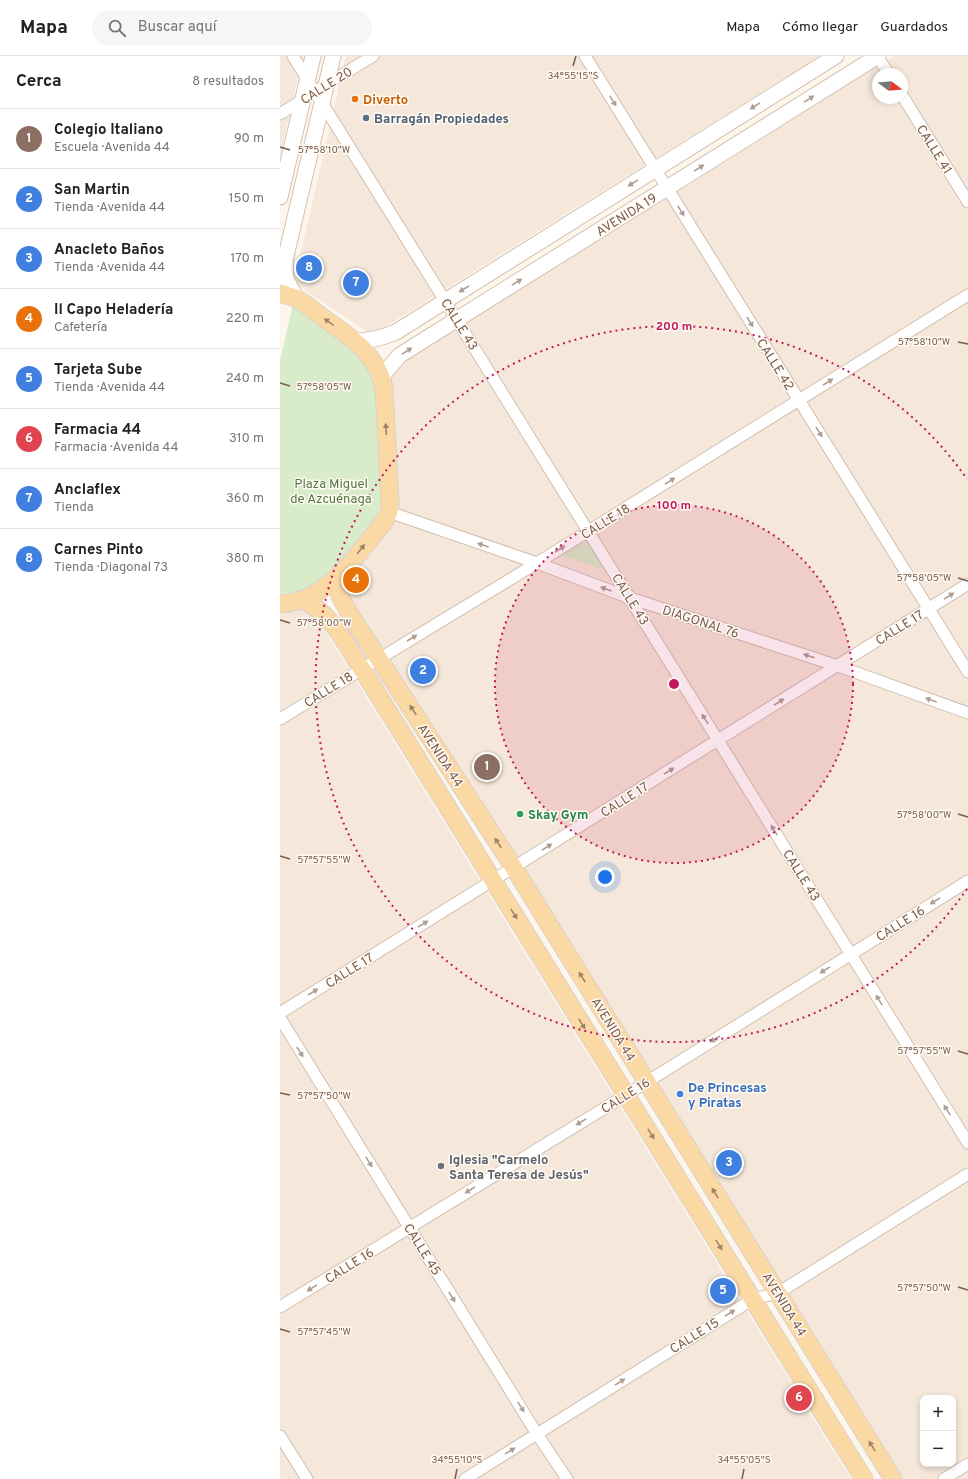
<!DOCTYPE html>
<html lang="es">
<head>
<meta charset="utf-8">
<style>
  body { margin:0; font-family:Overpass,sans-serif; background:#f6f6f6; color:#222 }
  .controls { position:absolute; right:12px; bottom:12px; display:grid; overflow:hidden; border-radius:8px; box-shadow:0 2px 6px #0003 }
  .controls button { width:36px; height:36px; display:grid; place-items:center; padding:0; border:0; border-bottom:1px solid #e0e0e0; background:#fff; color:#222; font:20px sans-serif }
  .compass { position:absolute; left:592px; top:12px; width:36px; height:36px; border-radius:50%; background:#fff; box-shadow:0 2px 6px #0003; rotate:106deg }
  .you { position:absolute; left:325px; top:821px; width:14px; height:14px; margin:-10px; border:3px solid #fff; border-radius:50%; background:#1a73e8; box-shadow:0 0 0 6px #1a73e833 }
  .badge { display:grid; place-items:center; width:26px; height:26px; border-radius:50%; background:#e76f51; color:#fff; font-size:13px; font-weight:700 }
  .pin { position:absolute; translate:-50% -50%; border:2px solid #fff; box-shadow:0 1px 4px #0006 }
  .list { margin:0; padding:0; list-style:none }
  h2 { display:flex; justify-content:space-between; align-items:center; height:52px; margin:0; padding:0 16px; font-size:17px }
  h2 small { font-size:13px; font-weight:400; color:#767676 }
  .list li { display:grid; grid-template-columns:26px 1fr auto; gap:12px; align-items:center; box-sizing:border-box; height:60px; padding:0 16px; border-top:1px solid #e0e0e0 }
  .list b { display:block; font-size:15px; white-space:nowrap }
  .list p { margin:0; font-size:13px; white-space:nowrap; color:#767676 }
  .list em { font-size:13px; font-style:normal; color:#767676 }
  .icon { flex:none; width:22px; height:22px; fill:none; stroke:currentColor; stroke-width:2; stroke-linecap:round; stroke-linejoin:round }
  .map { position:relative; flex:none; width:688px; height:1423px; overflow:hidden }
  header { display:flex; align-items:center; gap:24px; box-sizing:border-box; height:56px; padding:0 20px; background:#fff; border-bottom:1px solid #e0e0e0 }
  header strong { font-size:19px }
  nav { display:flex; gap:22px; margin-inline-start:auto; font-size:14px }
  .search { width:280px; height:36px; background:#f6f6f6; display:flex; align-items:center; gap:10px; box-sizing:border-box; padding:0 14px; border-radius:22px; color:#767676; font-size:15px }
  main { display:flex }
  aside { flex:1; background:#fff }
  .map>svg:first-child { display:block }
  .residential { fill:#f5e8da; fill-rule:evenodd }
  .green { fill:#d8ecc9 }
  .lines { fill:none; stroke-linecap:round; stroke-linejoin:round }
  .minor-casing { stroke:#d1beb0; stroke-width:13 }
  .secondary-casing { stroke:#d6c0b0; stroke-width:17 }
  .primary-casing { stroke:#dad1cd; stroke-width:19 }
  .minor { stroke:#fff; stroke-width:11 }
  .secondary { stroke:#fff; stroke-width:15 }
  .primary { stroke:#fbd9a5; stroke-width:17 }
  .oneway { fill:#af9d94 }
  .oneway2 { fill:#a18267 }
  .ticks { fill:none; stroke:#7a5c4d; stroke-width:1.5 }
  .ring { fill:none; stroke:#c2185b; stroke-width:2; stroke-dasharray:2 4 }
  .food-dot { fill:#e8710a; stroke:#fffaf3; stroke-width:1.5 }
  .service-dot { fill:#5c6f8a; stroke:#fffaf3; stroke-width:1.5 }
  .leisure-dot { fill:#2e9e5b; stroke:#fffaf3; stroke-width:1.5 }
  .shop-dot { fill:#3f7fe0; stroke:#fffaf3; stroke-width:1.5 }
  .worship-dot { fill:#6b7280; stroke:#fffaf3; stroke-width:1.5 }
  .labels { text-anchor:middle; stroke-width:3; stroke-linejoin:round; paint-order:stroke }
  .street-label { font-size:13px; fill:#7a5c4d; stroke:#fffaf3 }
  .food-label { font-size:13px; font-weight:bold; fill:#c56008; stroke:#fffaf3; text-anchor:start }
  .service-label { font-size:13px; font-weight:bold; fill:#4e5e75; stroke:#fffaf3; text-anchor:start }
  .park-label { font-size:13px; fill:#537a41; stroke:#fffaf3 }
  .leisure-label { font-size:13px; font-weight:bold; fill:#27864d; stroke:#fffaf3; text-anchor:start }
  .shop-label { font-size:13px; font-weight:bold; fill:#366cbe; stroke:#fffaf3; text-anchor:start }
  .worship-label { font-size:13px; font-weight:bold; fill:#5b616d; stroke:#fffaf3; text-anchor:start }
  .ticks-label { font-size:10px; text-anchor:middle; fill:#7a5c4d; stroke:#fffaf3; stroke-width:3; stroke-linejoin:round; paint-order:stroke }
  .centre { fill:#c2185b; stroke:#fffaf3; stroke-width:2 }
  .ring-label { font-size:12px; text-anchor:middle; font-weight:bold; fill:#c2185b; stroke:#fffaf3; stroke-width:3; stroke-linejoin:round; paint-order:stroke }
</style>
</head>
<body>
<header>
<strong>Mapa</strong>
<div class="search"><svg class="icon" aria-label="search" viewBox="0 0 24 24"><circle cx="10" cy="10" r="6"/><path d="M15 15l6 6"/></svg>Buscar aquí</div>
<nav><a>Mapa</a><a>Cómo llegar</a><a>Guardados</a></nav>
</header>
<main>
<aside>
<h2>Cerca<small>8 resultados</small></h2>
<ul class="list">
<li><span class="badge" style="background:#8d6e63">1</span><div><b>Colegio Italiano</b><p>Escuela · Avenida 44</p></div><em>90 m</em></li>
<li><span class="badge" style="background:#3f7fe0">2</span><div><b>San Martin</b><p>Tienda · Avenida 44</p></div><em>150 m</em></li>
<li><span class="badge" style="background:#3f7fe0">3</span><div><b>Anacleto Baños</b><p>Tienda · Avenida 44</p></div><em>170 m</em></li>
<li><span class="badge" style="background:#e8710a">4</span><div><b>Il Capo Heladería</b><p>Cafetería</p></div><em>220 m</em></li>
<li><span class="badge" style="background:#3f7fe0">5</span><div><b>Tarjeta Sube</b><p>Tienda · Avenida 44</p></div><em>240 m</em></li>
<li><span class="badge" style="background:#e0444e">6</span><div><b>Farmacia 44</b><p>Farmacia · Avenida 44</p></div><em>310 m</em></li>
<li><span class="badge" style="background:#3f7fe0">7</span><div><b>Anclaflex</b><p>Tienda</p></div><em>360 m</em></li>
<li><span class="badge" style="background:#3f7fe0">8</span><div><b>Carnes Pinto</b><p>Tienda · Diagonal 73</p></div><em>380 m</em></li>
</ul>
</aside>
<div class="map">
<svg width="688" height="1423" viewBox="0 0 688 1423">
  <rect width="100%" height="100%" fill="#fdf6ec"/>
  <path class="residential" d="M 0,0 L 23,0 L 0,101 Z
    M 66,0 L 540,0 L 92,279 L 14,227 Z
    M 614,0 L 688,0 L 688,1423 L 623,1423 L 64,533 L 67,520 L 118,455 L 110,315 ZM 598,18 L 622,18 L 622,42 L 598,42 ZM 643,1342 L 673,1342 L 673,1408 L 643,1408 Z
    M 28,547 L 571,1423 L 0,1423 L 0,551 Z"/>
  <path class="green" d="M 13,248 L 86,303 L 95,324 L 103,441 L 96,461 L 47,522 L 30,534 L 0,538 L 0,305 Z
    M 307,483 L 327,514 L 280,499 Z"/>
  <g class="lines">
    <g class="minor-casing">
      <path id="minor" d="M 13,0 L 688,1087
        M 305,0 L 688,616
        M 597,0 L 609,18
        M 42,31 L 93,0
        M 622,39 L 688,146
        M 0,58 L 26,42
        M 109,456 L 257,507 L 350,542 L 558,610 L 688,657
        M 0,663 L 257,507 L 688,239
        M 0,957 L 688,528
        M 0,962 L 257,1378 L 287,1423
        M 0,1251 L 346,1039 L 688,825
        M 0,1380 L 27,1423
        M 185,1423 L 473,1243 L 498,1237 L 688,1118
        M 664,1423 L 688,1408"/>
    </g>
    <g class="secondary-casing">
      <path id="secondary" d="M 0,141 L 33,0
        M 16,242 L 6,223 L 5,204 L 53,0
        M 76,285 C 91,285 102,282 116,276 L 556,0
        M 102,323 L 106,315 L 120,299 L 598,0"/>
    </g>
    <g class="primary-casing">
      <path id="primary" d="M 0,237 C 5,239 10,240 15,242 C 25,246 35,256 45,263 C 71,281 98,299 104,333 L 110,446 L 109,456 L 104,466 C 80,494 58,531 21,544 C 15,546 7,547 0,548
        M 56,523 C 57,537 64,548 71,560 L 234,812 L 613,1423
        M 22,544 C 51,556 65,587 82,613 L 584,1423"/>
    </g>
    <use href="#minor" class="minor"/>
    <use href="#secondary" class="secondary"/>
    <use href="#primary" class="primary"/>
  </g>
  <defs><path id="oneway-solid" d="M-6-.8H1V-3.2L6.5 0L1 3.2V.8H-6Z"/></defs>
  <g class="oneway">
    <use href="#oneway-solid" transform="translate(529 43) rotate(-32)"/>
    <use href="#oneway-solid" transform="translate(333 45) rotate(58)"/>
    <use href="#oneway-solid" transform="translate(475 50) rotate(148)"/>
    <use href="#oneway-solid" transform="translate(419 112) rotate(-32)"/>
    <use href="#oneway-solid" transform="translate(353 127) rotate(148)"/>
    <use href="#oneway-solid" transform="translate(401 155) rotate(58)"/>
    <use href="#oneway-solid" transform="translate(237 226) rotate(-32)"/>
    <use href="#oneway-solid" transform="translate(184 233) rotate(148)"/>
    <use href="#oneway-solid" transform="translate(470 266) rotate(58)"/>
    <use href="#oneway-solid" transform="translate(127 295) rotate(-32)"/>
    <use href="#oneway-solid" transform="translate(548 326) rotate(-32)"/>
    <use href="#oneway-solid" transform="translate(539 376) rotate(58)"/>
    <use href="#oneway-solid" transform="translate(390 425) rotate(-32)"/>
    <use href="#oneway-solid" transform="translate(203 489) rotate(-161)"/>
    <use href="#oneway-solid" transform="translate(280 493) rotate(-32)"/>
    <use href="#oneway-solid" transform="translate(326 533) rotate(-160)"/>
    <use href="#oneway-solid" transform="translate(669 540) rotate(-32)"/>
    <use href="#oneway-solid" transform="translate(132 582) rotate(-31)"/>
    <use href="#oneway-solid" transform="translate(529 600) rotate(-162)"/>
    <use href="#oneway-solid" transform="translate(651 644) rotate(-160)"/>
    <use href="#oneway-solid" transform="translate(499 646) rotate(-32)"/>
    <use href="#oneway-solid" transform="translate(425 663) rotate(-122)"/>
    <use href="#oneway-solid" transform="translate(389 715) rotate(-32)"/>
    <use href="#oneway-solid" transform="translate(494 774) rotate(-122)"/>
    <use href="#oneway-solid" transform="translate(267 791) rotate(-32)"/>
    <use href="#oneway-solid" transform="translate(655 845) rotate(148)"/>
    <use href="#oneway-solid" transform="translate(143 868) rotate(-32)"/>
    <use href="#oneway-solid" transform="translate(545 914) rotate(148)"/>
    <use href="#oneway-solid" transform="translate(33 936) rotate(-32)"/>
    <use href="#oneway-solid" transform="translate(599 944) rotate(-122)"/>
    <use href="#oneway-solid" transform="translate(435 983) rotate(148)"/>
    <use href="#oneway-solid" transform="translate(20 996) rotate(58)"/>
    <use href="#oneway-solid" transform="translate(667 1054) rotate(-122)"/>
    <use href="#oneway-solid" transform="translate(301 1066) rotate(148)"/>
    <use href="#oneway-solid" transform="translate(89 1106) rotate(58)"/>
    <use href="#oneway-solid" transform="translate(190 1134) rotate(148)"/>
    <use href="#oneway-solid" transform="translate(32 1232) rotate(148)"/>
    <use href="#oneway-solid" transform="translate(172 1241) rotate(58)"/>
    <use href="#oneway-solid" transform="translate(450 1257) rotate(-32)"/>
    <use href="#oneway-solid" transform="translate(340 1326) rotate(-32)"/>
    <use href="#oneway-solid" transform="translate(241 1351) rotate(58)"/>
    <use href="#oneway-solid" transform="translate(230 1395) rotate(-32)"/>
  </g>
  <g class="oneway2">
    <use href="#oneway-solid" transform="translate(49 266) rotate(-144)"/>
    <use href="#oneway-solid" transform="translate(106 373) rotate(-93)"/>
    <use href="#oneway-solid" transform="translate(81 493) rotate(-51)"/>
    <use href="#oneway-solid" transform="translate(133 654) rotate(-123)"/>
    <use href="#oneway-solid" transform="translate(218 787) rotate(-123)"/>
    <use href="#oneway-solid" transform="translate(234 858) rotate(58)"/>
    <use href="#oneway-solid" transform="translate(302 921) rotate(-122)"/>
    <use href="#oneway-solid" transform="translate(302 968) rotate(58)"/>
    <use href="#oneway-solid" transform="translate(371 1078) rotate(58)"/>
    <use href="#oneway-solid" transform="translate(435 1137) rotate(-122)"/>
    <use href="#oneway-solid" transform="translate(439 1189) rotate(58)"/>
    <use href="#oneway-solid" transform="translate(592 1390) rotate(-122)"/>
  </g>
  <path class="ticks" d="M 293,10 L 296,0M 0,91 L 10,94M 678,286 L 688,288M 0,327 L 10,330M 678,522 L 688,525M 0,564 L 10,567M 678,758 L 688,761M 0,800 L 10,803M 678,995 L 688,998M 0,1037 L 10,1039M 678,1231 L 688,1234M 0,1273 L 10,1276M 175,1423 L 177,1413M 462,1423 L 464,1413"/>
  <circle cx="394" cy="628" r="179" fill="#c2185b" fill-opacity=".12"/>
  <g class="ring">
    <circle cx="394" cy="628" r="179"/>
    <path d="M687 833A358 358 0 1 1 687 423"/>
  </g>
  <circle class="food-dot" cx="75" cy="43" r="4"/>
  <circle class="service-dot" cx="86" cy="62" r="4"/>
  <circle class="leisure-dot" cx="240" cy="758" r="4"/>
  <circle class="shop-dot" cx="400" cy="1038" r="4"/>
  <circle class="worship-dot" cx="161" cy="1110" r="4"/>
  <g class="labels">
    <g class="street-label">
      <text transform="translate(46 29) rotate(-32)" y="5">CALLE 20</text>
      <text transform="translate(655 93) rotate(58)" y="5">CALLE 41</text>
      <text transform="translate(346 158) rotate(-32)" y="5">AVENIDA 19</text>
      <text transform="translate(180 268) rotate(58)" y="5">CALLE 43</text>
      <text transform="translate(496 308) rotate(58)" y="5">CALLE 42</text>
      <text transform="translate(325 465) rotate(-32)" y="5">CALLE 18</text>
      <text transform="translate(351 543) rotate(58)" y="5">CALLE 43</text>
      <text transform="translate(421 565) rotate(18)" y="5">DIAGONAL 76</text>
      <text transform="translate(619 571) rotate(-32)" y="5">CALLE 17</text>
      <text transform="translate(48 633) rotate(-32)" y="5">CALLE 18</text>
      <text transform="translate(161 699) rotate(57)" y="5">AVENIDA 44</text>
      <text transform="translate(344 743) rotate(-32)" y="5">CALLE 17</text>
      <text transform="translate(522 819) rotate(58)" y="5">CALLE 43</text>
      <text transform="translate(620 867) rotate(-32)" y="5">CALLE 16</text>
      <text transform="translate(69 914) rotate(-32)" y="5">CALLE 17</text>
      <text transform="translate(334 973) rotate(58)" y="5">AVENIDA 44</text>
      <text transform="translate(345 1039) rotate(-32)" y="5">CALLE 16</text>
      <text transform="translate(143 1193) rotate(58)" y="5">CALLE 45</text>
      <text transform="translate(69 1209) rotate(-32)" y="5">CALLE 16</text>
      <text transform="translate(505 1248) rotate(58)" y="5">AVENIDA 44</text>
      <text transform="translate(414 1279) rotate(-32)" y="5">CALLE 15</text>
    </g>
    <g class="food-label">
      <text x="83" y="48">Diverto</text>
    </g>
    <g class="service-label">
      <text x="94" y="67">Barragán Propiedades</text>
    </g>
    <g class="park-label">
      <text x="51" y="432">Plaza Miguel<tspan x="51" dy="15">de Azcuénaga</tspan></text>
    </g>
    <g class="leisure-label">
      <text x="248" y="763">Skay Gym</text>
    </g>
    <g class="shop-label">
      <text x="408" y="1036">De Princesas<tspan x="408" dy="15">y Piratas</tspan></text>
    </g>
    <g class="worship-label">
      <text x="169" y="1108">Iglesia "Carmelo<tspan x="169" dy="15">Santa Teresa de Jesús"</tspan></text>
    </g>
  </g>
  <g class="ticks-label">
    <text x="293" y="23">34°55'15"S</text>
    <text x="44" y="97">57°58'10"W</text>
    <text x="644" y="289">57°58'10"W</text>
    <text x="44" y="334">57°58'05"W</text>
    <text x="644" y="525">57°58'05"W</text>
    <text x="44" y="570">57°58'00"W</text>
    <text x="644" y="762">57°58'00"W</text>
    <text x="44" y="807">57°57'55"W</text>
    <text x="644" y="998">57°57'55"W</text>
    <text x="44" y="1043">57°57'50"W</text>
    <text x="644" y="1235">57°57'50"W</text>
    <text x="44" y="1279">57°57'45"W</text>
    <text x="177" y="1407">34°55'10"S</text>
    <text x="464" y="1407">34°55'05"S</text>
  </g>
  <circle cx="394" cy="628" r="6" class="centre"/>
  <g class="ring-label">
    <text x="394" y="274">200 m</text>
    <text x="394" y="453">100 m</text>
  </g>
</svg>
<div class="controls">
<button>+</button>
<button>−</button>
</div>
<svg class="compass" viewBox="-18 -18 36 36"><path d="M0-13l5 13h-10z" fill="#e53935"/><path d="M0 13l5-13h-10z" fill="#767676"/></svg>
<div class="you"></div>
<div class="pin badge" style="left:207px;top:711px;background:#8d6e63">1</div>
<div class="pin badge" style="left:143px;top:615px;background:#3f7fe0">2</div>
<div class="pin badge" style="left:449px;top:1107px;background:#3f7fe0">3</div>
<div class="pin badge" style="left:76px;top:524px;background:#e8710a">4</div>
<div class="pin badge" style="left:443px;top:1235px;background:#3f7fe0">5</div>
<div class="pin badge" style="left:519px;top:1342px;background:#e0444e">6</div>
<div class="pin badge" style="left:76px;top:227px;background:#3f7fe0">7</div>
<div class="pin badge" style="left:29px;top:212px;background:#3f7fe0">8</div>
</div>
</main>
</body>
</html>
